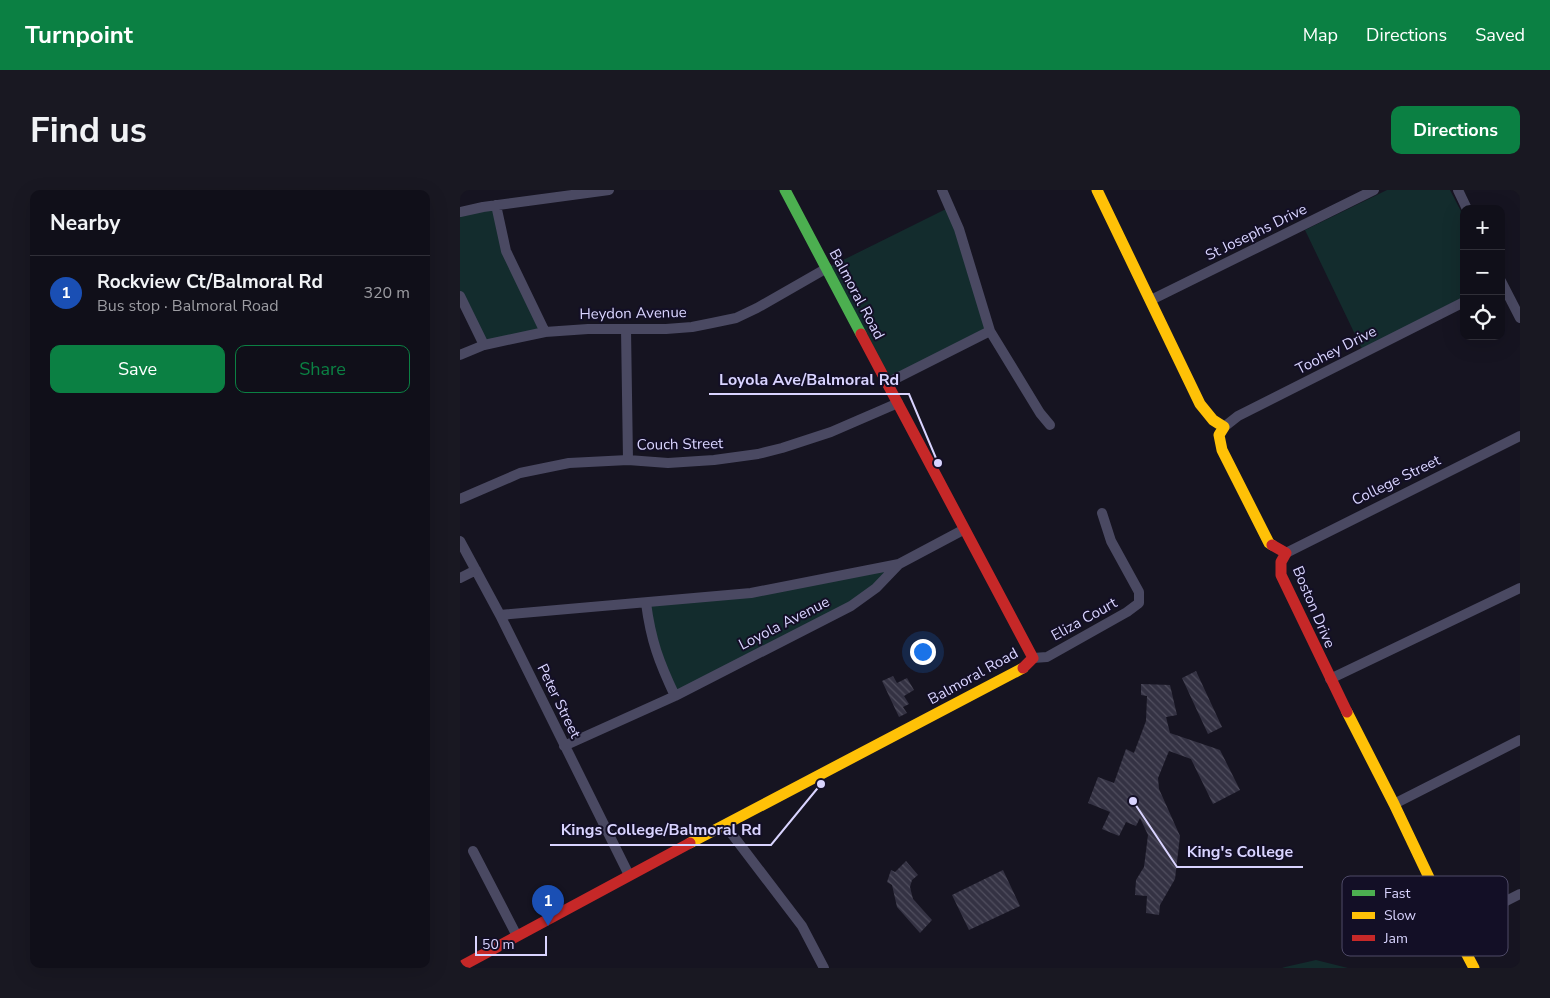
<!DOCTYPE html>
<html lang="en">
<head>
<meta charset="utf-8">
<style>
  body { margin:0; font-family:"Nunito Sans",sans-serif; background:#191822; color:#f1f3f6 }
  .controls { position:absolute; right:15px; top:15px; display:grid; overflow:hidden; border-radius:10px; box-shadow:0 5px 20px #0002 }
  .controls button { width:45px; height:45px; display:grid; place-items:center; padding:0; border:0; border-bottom:1px solid #302f38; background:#100f19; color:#f1f3f6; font:25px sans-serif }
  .scale { position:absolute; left:15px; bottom:12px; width:72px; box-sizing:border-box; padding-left:5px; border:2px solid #d9d4ff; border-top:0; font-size:14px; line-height:18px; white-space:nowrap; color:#d9d4ff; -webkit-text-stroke:4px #130f26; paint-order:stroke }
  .you { position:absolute; left:462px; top:461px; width:18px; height:18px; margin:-12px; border:4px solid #fff; border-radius:50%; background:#1a73e8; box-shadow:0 0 0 8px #1a73e833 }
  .badge { display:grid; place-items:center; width:32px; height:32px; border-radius:50%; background:#0b8043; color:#fff; font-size:16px; font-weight:700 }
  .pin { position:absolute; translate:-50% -41px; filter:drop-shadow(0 1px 2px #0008) }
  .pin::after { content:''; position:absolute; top:26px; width:18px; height:15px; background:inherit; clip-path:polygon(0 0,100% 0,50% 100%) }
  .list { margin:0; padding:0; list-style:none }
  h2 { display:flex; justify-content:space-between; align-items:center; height:65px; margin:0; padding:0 20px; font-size:21px }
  h2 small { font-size:16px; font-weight:400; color:#9c9ca2 }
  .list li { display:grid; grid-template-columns:32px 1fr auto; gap:15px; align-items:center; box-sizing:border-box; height:75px; padding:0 20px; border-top:1px solid #302f38 }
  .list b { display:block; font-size:19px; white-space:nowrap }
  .list p { margin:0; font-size:16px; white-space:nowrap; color:#9c9ca2 }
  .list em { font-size:16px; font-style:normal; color:#9c9ca2 }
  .actions { display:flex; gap:10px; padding:15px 20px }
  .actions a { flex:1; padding:11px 0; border:1px solid #0b8043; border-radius:10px; text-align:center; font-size:18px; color:#0b8043 }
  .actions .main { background:#0b8043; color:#fff }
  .icon { flex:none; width:28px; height:28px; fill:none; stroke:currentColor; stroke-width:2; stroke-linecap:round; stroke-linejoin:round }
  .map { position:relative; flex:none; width:1060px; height:778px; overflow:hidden; border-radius:10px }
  header { display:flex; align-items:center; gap:30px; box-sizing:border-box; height:70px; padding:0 25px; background:#0b8043; color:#fff }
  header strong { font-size:24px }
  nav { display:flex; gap:28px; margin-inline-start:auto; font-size:18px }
  .intro { display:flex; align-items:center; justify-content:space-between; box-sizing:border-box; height:120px; padding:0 30px }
  h1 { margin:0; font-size:35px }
  .button { padding:12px 22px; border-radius:10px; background:#0b8043; color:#fff; font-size:18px; font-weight:700 }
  main { display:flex; gap:30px; padding:0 30px }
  aside { flex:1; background:#100f19; border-radius:10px; box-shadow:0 5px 20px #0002 }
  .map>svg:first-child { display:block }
  .park { fill:#132c2d }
  .building { fill:url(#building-back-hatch) }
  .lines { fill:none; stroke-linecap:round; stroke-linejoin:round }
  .street { stroke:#4a4962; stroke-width:10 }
  .fast { stroke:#4caf50; stroke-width:11 }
  .slow { stroke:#ffc107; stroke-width:11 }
  .jam { stroke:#c62828; stroke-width:11 }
  .labels { text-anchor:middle; stroke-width:4; stroke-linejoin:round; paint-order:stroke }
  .street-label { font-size:15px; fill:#d9d4ff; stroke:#130f26 }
  .key { fill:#130f26; stroke:#4e4a67; stroke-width:1 }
  .key-label { font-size:14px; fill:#d9d4ff }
  .leader { fill:none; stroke:#d9d4ff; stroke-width:2 }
  .callout-dot { fill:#d9d4ff; stroke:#130f26; stroke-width:2 }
  .callout-label { font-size:16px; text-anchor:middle; font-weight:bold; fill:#d9d4ff; stroke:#130f26; stroke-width:4; stroke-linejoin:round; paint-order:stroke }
</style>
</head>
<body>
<header>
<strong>Turnpoint</strong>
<nav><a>Map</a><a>Directions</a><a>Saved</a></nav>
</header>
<div class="intro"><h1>Find us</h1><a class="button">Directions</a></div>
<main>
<aside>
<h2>Nearby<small></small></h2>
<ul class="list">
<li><span class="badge" style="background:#1a4fb4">1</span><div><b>Rockview Ct/Balmoral Rd</b><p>Bus stop · Balmoral Road</p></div><em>320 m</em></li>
</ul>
<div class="actions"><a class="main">Save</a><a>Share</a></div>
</aside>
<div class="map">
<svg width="1060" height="778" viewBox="0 0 1060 778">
  <defs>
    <pattern id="building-back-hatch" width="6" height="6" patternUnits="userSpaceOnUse" patternTransform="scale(1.25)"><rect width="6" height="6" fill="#343243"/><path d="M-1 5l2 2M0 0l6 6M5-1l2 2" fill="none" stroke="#514f5f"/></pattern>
  </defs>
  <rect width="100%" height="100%" fill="#161421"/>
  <path class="park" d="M 927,0 L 990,0 L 1004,27 L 1004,109 L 902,159 L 845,40 Z
    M 36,15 L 46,61 L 85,142 L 24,155 L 0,106 L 0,22 Z
    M 490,17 L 530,141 L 427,193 L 367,78 Z
    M 439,374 L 416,398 L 215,506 L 186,413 L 291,403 Z
    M 856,770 L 888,778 L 822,778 L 825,777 Z"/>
  <path class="building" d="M 736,481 L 762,537 L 748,544 L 722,488 Z
    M 433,486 L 437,493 L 447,488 L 454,500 L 444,506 L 449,514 L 443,517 L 447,523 L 439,527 L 422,491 Z
    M 681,494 L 710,495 L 717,525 L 706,527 L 710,543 L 760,560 L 780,600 L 753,614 L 731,569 L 709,561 L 698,588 L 699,599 L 720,646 L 715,689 L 700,715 L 699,725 L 686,723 L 687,706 L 675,705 L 676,690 L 684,677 L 688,645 L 680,628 L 676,636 L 666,632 L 659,646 L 642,639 L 650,622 L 628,613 L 638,587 L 654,593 L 666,559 L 674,563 L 686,531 L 687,506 L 681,505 Z
    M 446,671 L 458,685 L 452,690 L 450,697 L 453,709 L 472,730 L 460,743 L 437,717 L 432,695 L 427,692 L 431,680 L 435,682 Z
    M 543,680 L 560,716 L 509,740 L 492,705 Z"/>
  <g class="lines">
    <path class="street" d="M 998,0 L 1007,19
      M 36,15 L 46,61 L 85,142
      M 0,22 L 23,17 L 149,0
      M 1041,91 L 1060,128
      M 0,106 L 24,155
      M 691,110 L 914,0
      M 166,139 L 168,270
      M 530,141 L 580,223 L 590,235
      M 0,165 L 24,155 L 85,142 L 128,139 L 206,139 L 232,137 L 252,133 L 276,128 L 297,118 L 367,78
      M 427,193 L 530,141 L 499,39 L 482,0
      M 764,237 L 778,226 L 1004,112
      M 0,309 L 60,283 L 109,273 L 168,270 L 208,273 L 254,270 L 298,264 L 322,258 L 371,242 L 438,213
      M 0,351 L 40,425 L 169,685
      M 826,363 L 1060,246
      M 0,388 L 16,380
      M 186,413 C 191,451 199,472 215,506
      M 40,425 L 291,403 L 439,374 L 503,340
      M 573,468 L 587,467 L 667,422 L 679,413 L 679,402 L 651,351 L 642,323
      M 870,489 L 1060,398
      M 104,556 L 215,506 L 391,416 L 416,398 L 439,374
      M 934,614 L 1060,550
      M 265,635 L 342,736 L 364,778
      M 13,661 L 57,746
      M 993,738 L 1060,704"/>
    <path class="fast" d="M 325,0 L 401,144"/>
    <path class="slow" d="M 637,0 L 740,214 L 753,230 L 764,237 L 759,245 L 762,260 L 809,353 L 812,355
      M 887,522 L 934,614 L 993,738 L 1014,778
      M 230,653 L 563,478"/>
    <path class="jam" d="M 401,144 L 573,468 L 563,478
      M 812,355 L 826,363 L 821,372 L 821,385 L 887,522
      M 0,777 L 230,653"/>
  </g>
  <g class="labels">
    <g class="street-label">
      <text transform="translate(796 42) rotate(-26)" y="5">St Josephs Drive</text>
      <text transform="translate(397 104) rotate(62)" y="5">Balmoral Road</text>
      <text transform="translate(173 123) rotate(-1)" y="5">Heydon Avenue</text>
      <text transform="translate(876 160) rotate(-27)" y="5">Toohey Drive</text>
      <text transform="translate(220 254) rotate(-1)" y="5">Couch Street</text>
      <text transform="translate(936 290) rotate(-26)" y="5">College Street</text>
      <text transform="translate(854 417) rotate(67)" y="5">Boston Drive</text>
      <text transform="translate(624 429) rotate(-29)" y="5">Eliza Court</text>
      <text transform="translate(324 433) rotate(-27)" y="5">Loyola Avenue</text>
      <text transform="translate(513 486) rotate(-29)" y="5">Balmoral Road</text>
      <text transform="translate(99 511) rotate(64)" y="5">Peter Street</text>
    </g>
  </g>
  <rect x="882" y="686" width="166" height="80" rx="8" class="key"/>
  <rect x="892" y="700" width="23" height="6" fill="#4caf50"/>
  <rect x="892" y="722" width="23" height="7" fill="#ffc107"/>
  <rect x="892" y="745" width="23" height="6" fill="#c62828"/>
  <g class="key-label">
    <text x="924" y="708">Fast</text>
    <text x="924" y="730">Slow</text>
    <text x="924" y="753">Jam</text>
  </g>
  <path class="leader" d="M478 273L449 204H249M361 594L311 655H90M673 611L717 677H843"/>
  <g class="callout-dot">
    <circle cx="478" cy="273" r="5"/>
    <circle cx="361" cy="594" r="5"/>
    <circle cx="673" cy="611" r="5"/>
  </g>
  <g class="callout-label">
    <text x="349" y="195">Loyola Ave/Balmoral Rd</text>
    <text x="201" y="645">Kings College/Balmoral Rd</text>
    <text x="780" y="667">King's College</text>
  </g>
</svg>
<div class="controls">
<button>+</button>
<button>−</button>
<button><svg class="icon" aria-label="locate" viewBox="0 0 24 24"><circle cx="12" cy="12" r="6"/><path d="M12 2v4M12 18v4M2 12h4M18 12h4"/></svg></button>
</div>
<div class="scale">50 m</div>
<div class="you"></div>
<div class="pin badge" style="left:88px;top:736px;background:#1a4fb4">1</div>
</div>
</main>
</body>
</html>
